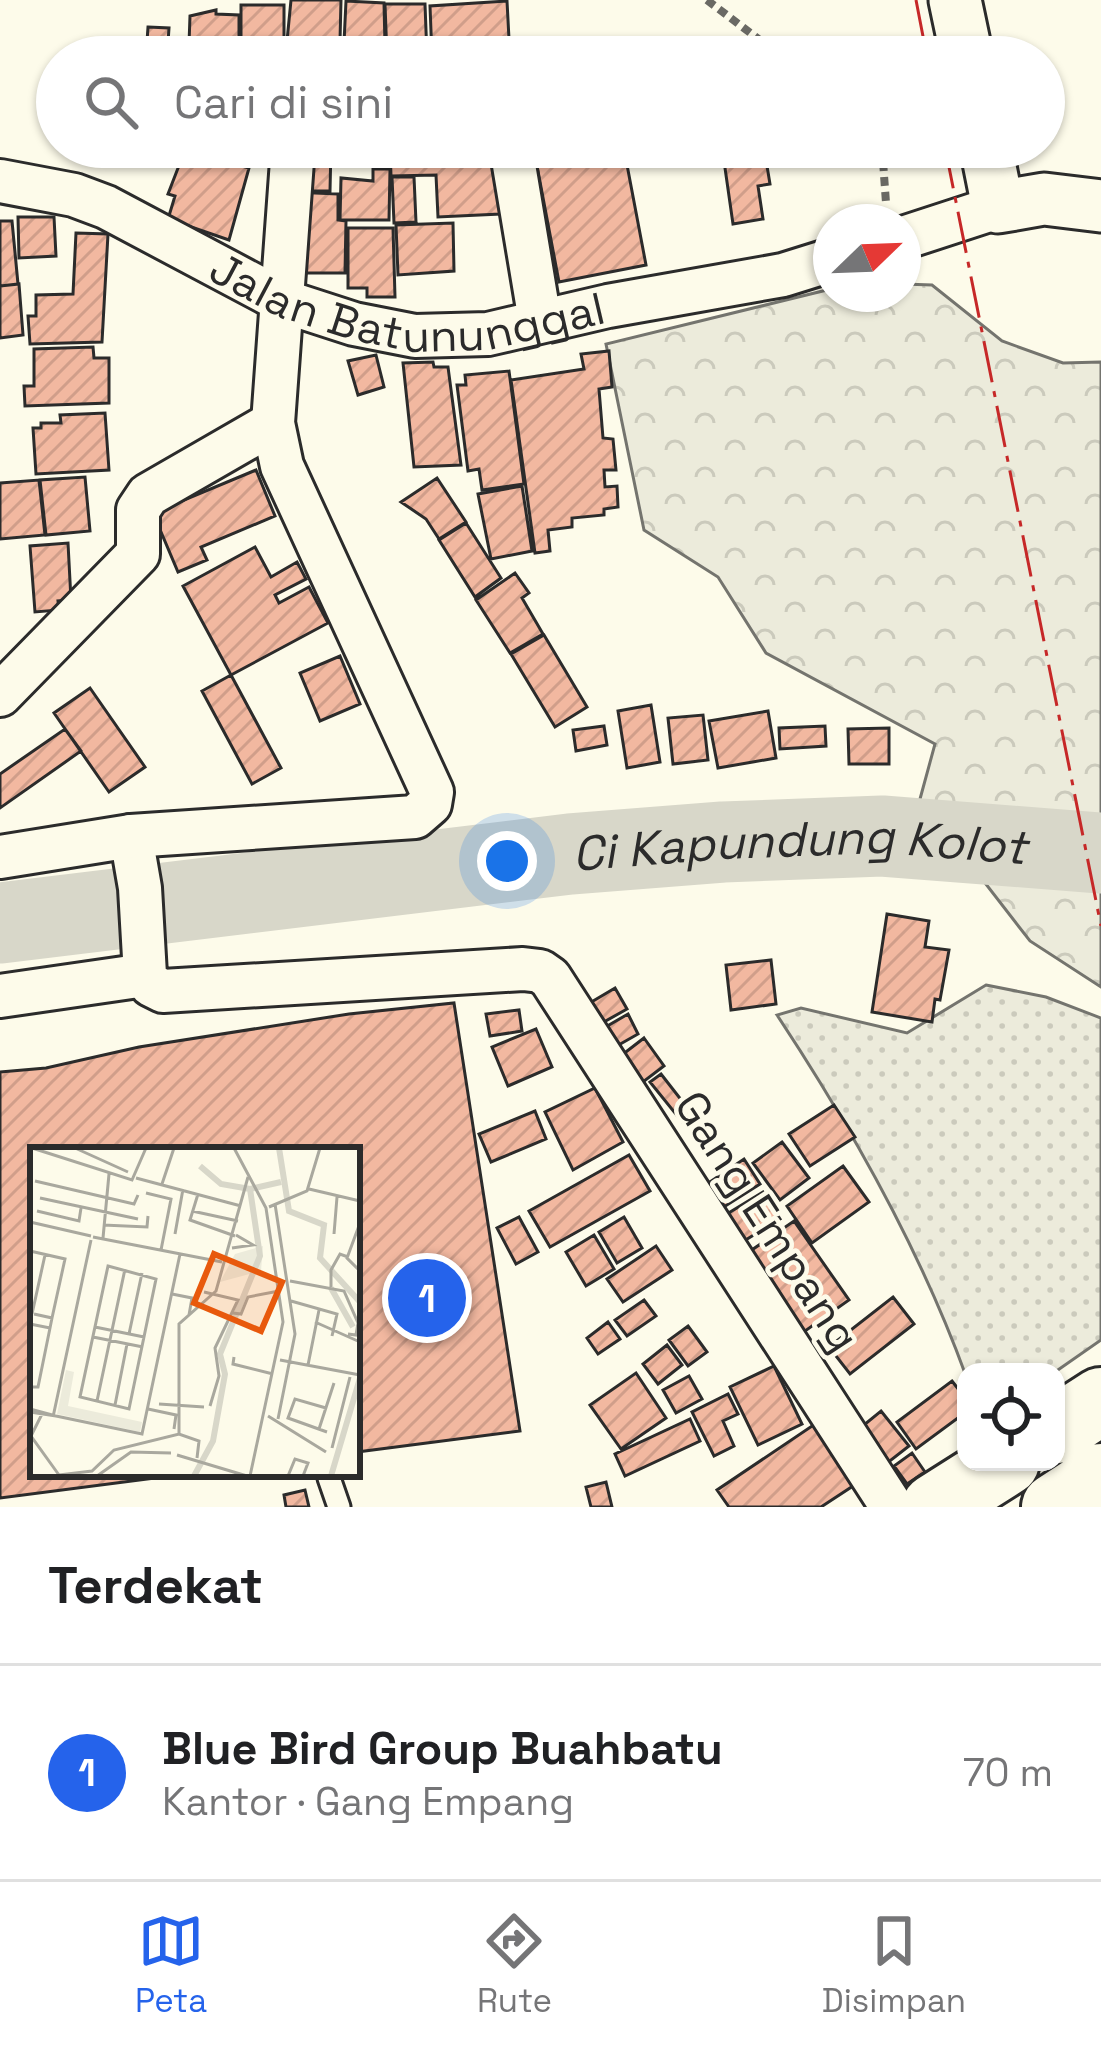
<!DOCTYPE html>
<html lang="id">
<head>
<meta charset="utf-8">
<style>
  body { margin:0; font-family:"Space Grotesk",sans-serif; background:#f6f6f6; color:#202124 }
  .controls { position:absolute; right:36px; bottom:36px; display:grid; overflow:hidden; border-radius:24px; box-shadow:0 3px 9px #0004 }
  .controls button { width:108px; height:108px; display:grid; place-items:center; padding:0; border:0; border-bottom:3px solid #e0e0e0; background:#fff; color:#202124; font:60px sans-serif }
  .compass { position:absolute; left:813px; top:204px; width:108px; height:108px; border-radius:50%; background:#fff; box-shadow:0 3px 9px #0004; rotate:67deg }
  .you { position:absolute; left:507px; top:861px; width:42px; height:42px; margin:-30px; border:9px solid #fff; border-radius:50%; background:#1a73e8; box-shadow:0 0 0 18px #1a73e833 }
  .badge { display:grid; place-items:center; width:78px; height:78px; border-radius:50%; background:#2563eb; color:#fff; font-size:39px; font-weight:700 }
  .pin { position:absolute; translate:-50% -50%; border:6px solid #fff; box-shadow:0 3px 12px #0006 }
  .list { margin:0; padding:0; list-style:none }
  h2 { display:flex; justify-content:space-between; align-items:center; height:156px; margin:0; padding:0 48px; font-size:51px }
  h2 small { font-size:39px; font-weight:400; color:#757577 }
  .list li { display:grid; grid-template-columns:78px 1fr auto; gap:36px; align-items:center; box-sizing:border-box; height:216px; padding:0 48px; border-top:3px solid #e0e0e0 }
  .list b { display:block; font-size:45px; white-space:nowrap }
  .list p { margin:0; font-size:39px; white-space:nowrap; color:#757577 }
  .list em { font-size:39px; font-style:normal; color:#757577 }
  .icon { flex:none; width:66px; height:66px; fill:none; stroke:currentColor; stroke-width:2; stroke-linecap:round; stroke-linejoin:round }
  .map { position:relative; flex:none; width:1101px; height:1507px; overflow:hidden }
  .search { position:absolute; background:#fff; box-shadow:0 3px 9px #0004; left:36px; right:36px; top:36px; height:132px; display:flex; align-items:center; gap:30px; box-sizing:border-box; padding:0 42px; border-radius:66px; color:#757577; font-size:45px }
  .sheet { height:372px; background:#fff }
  nav { display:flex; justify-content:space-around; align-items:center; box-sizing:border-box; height:168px; border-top:3px solid #e0e0e0; background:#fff; font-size:33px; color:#757577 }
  nav a { display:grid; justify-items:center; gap:6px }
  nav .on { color:#2563eb }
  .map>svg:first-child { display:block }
  .grass { fill:url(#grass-dots); stroke:#74746e; stroke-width:3 }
  .forest { fill:url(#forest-crowns); stroke:#74746e; stroke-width:3 }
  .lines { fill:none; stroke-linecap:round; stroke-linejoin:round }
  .river { stroke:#d8d7c9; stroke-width:81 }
  .building { fill:url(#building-hatch); stroke:#2b2b2b; stroke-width:3 }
  .service-casing { stroke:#2b2b2b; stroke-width:27 }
  .minor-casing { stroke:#2b2b2b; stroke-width:48 }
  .tertiary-casing { stroke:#2b2b2b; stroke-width:57 }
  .primary-casing { stroke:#2b2b2b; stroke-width:72 }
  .path { stroke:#6a6964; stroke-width:8; stroke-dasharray:9 6; stroke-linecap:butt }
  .service { stroke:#fdfbea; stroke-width:21 }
  .minor { stroke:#fdfbea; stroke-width:42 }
  .tertiary { stroke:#fdfbea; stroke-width:51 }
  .primary { stroke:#fdfbea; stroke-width:66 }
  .power { stroke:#c62828; stroke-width:3; stroke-dasharray:42 9 6 9; stroke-linecap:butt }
  .labels { text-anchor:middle; stroke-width:9; stroke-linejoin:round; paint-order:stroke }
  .street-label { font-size:45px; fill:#2b2b2b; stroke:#fdfbea }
  .water-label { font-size:48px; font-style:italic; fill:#2b2b2b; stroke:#fdfbea }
  .inset-river { fill:none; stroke:#d8d7c9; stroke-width:6 }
  .inset-road { fill:none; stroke:#a9a89e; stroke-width:3 }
  .view { fill:#e8590c; fill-opacity:0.15; stroke:#e8590c; stroke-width:6 }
  .inset-edge { fill:none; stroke:#2b2b2b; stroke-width:6 }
</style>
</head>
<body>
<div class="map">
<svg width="1101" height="1507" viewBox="0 0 1101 1507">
  <defs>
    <pattern id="grass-dots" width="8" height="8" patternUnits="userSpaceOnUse" patternTransform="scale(3)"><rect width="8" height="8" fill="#ecebdb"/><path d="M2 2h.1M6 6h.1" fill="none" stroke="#cbcabc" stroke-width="1.8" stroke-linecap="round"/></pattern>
    <pattern id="forest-crowns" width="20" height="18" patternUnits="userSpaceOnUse" patternTransform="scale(3)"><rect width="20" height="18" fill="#ecebdb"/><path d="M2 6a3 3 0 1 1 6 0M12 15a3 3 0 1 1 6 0" fill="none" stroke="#cbcabc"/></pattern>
    <pattern id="building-hatch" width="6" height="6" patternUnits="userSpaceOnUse" patternTransform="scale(3)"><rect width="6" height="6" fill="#f2b8a0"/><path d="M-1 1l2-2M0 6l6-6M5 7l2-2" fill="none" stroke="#d09e8a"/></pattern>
  </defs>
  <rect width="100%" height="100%" fill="#fdfbea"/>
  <path class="grass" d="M 986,985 L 1046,997 L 1101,1018 L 1101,1340 L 1055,1372 L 966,1372 L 966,1376 C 920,1249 851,1127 777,1015 L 801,1008 L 907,1033 Z"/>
  <path class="forest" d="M 903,284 L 932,285 L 1002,341 L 1063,363 L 1101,362 L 1101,987 L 1030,941 L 920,799 L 935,744 L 766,653 L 718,577 L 644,530 L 606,344 L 831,289 L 831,294 L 903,294 Z"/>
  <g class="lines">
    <path class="river" id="s1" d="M 0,923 L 570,854 L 723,842 L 882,836 L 1101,853"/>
  </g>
  <path class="building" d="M 291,0 L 341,0 L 340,41 L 287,41 Z
    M 346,1 L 384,3 L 385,46 L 344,43 Z
    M 507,1 L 509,39 L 491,40 L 492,57 L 432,57 L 430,6 Z
    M 385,4 L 425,4 L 427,57 L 387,57 Z
    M 241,5 L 284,5 L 284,57 L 241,57 Z
    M 216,10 L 216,14 L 239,15 L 239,46 L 189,44 L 190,16 Z
    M 148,27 L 169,28 L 167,57 L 146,56 Z
    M 341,43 L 341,57 L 289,57 L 288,44 Z
    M 183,44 L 239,47 L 239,57 L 182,57 Z
    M 345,46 L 384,48 L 384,57 L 344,57 Z
    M 186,147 L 236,147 L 236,152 L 186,148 Z
    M 240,147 L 282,147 L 282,158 L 239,156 Z
    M 297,147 L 331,147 L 330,191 L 294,191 Z
    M 331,147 L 387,147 L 388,166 L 331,166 Z
    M 390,147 L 497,147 L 500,214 L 438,217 L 436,175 L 391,176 Z
    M 722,147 L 752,147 L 753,156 L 765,154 L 770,184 L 758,186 L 763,219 L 733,224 Z
    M 624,149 L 646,265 L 559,282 L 537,166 Z
    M 185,150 L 249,168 L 229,240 L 168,219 L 175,196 L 168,194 Z
    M 373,169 L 390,169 L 389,220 L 340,220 L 341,178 L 373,181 Z
    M 392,177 L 414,177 L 416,222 L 394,223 Z
    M 292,192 L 338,194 L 338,220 L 346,221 L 345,273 L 291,273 Z
    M 18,217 L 54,217 L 56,256 L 19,258 Z
    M 0,221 L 12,221 L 18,284 L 0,286 Z
    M 453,223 L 454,271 L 398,275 L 396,225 Z
    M 348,228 L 393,228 L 395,297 L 367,297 L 367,288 L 348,288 Z
    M 76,233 L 108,234 L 102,342 L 30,344 L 28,316 L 36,316 L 36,295 L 73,294 Z
    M 19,284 L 23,335 L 0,338 L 0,286 Z
    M 93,347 L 94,358 L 109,358 L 109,403 L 25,406 L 24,386 L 34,386 L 34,349 Z
    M 609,351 L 612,387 L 599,389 L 603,438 L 613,439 L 616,470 L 604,470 L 605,487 L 617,486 L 618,507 L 604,509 L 604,515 L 572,518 L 572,527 L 548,530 L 550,551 L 535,553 L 511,380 L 584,369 L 581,354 Z
    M 376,355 L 384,387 L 358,395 L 348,361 Z
    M 433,362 L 434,367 L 448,367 L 461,465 L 414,467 L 403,363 Z
    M 509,371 L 524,484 L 482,490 L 479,469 L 468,471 L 457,385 L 466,385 L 465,375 Z
    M 105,413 L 109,470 L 36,474 L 33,428 L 41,428 L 41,423 L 61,423 L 60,415 Z
    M 256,470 L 275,516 L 201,547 L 207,560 L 178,572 L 153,513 Z
    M 85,477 L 90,531 L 46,535 L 40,480 Z
    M 437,478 L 466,522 L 439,539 L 426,519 L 401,502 Z
    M 39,480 L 45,535 L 0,539 L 0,483 Z
    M 522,486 L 532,551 L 491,559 L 478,494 Z
    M 466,523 L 501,578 L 475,597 L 439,540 Z
    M 68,543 L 71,600 L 58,601 L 59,610 L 35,612 L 30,546 Z
    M 255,547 L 271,577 L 297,562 L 306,579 L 275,595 L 279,603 L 309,587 L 328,623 L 231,675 L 183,586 Z
    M 515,573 L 529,593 L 522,598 L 543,634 L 510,653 L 476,600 Z
    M 544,635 L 587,707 L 555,727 L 511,654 Z
    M 340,656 L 360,704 L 320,721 L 300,673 Z
    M 231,675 L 281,768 L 252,784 L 202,691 Z
    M 90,688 L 145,767 L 109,792 L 54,713 Z
    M 651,705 L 660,762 L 627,768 L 618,711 Z
    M 768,711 L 776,758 L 718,768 L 709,721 Z
    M 703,715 L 708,760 L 673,764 L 668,718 Z
    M 604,726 L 607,745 L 576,751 L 573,730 Z
    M 825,726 L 826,746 L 780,749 L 779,728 Z
    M 889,728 L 889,764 L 849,764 L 848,729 Z
    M 65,729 L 81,751 L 0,808 L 0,774 Z
    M 887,914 L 929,921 L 925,947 L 949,950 L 940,1000 L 935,999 L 932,1022 L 872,1012 Z
    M 771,960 L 776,1004 L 731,1010 L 726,965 Z
    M 615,988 L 627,1009 L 595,1027 L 583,1007 Z
    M 454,1003 L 520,1431 L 357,1452 L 357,1150 L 33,1150 L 33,1474 L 186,1474 L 0,1498 L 0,1072 L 46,1068 L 139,1047 L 349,1014 Z
    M 519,1010 L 522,1031 L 490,1036 L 486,1014 Z
    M 628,1014 L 638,1034 L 608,1051 L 597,1032 Z
    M 536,1029 L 552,1067 L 508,1086 L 492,1047 Z
    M 644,1038 L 664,1066 L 639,1085 L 618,1058 Z
    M 661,1074 L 693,1115 L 683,1123 L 650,1082 Z
    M 595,1088 L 623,1142 L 573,1170 L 545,1112 Z
    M 834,1105 L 855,1137 L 810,1166 L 789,1134 Z
    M 535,1111 L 546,1139 L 491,1162 L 479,1134 Z
    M 782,1142 L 809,1178 L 780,1200 L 753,1163 Z
    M 629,1155 L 650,1191 L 550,1247 L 529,1211 Z
    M 744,1159 L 760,1184 L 719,1210 L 704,1186 Z
    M 843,1166 L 869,1202 L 812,1243 L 787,1206 Z
    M 763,1192 L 780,1219 L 739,1244 L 722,1217 Z
    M 519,1217 L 538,1252 L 516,1264 L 497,1228 Z
    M 624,1217 L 642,1248 L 617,1263 L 599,1232 Z
    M 794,1221 L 849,1300 L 798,1336 L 743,1256 Z
    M 594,1235 L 614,1269 L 586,1286 L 566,1252 Z
    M 656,1246 L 672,1270 L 623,1302 L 607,1279 Z
    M 893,1297 L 914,1324 L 850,1374 L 829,1347 Z
    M 644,1300 L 656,1316 L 627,1336 L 615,1320 Z
    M 608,1322 L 620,1339 L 598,1354 L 587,1338 Z
    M 688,1326 L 707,1352 L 688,1366 L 669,1340 Z
    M 667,1345 L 682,1365 L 658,1384 L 643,1364 Z
    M 774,1366 L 802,1424 L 758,1445 L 730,1387 Z
    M 636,1373 L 666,1418 L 621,1449 L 590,1405 Z
    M 689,1376 L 702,1399 L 676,1413 L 663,1390 Z
    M 952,1381 L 966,1399 L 966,1412 L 916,1449 L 897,1422 Z
    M 728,1394 L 738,1414 L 723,1421 L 734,1446 L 714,1456 L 692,1412 Z
    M 881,1411 L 909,1446 L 886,1464 L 859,1429 Z
    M 690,1419 L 700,1441 L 625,1476 L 615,1454 Z
    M 815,1424 L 856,1484 L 821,1507 L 729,1507 L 717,1490 Z
    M 912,1453 L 925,1472 L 907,1484 L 894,1466 Z
    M 606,1482 L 612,1507 L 591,1507 L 586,1487 Z
    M 305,1490 L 309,1507 L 286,1507 L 284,1495 Z"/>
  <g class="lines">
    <g class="service-casing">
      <path id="service" d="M 329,1478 L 339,1507"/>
    </g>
    <g class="minor-casing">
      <g id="minor">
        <path d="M 511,147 L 540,321"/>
        <path id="s2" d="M 0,181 L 74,195 L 106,207 L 283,301 L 354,324 L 415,336 L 488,334 L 608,306 L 783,275 L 831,260"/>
        <path d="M 903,238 L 998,207"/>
        <path d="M 0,695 L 138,554 L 138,510 L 148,495 L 273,423"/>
        <path d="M 131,836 L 140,888 L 145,975 L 151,985 L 163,991 L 523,969 L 540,971 L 550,978 L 892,1507"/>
        <path d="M 0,857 L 131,836 L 415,817 L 430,804 L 432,792 L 282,466 L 273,423 L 293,147"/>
        <path d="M 0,996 L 145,975"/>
      </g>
    </g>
    <g class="tertiary-casing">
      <path id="tertiary" d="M 955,0 L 967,57
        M 986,147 L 998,207 L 1044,199 L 1101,206"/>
    </g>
    <g class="primary-casing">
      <path id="primary" d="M 1056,1430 L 1101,1401
        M 935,1507 L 1006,1462
        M 1055,1507 L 1101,1477"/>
    </g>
    <path class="path" d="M 707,0 L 782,57
      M 882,147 L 886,203"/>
    <use href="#service" class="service"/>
    <use href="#minor" class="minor"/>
    <use href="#tertiary" class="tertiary"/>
    <use href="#primary" class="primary"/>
    <path class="power" d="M 916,0 L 927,57
      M 945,147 L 1101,926"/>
  </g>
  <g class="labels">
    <g class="street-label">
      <text dy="16" stroke="none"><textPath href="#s2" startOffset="435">Jalan Batununggal</textPath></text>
      <text transform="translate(768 1221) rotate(57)" y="16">Gang Empang</text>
    </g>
    <g class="water-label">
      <text dy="17" stroke="none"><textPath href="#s1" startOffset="804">Ci Kapundung Kolot</textPath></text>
    </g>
  </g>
  <g transform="translate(30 1147)">
    <rect width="330" height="330" fill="#fdfbea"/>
    <path d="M 36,223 L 44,225 L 38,259 L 112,275 L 110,285 L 27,267 Z" fill="#ecebdb"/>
    <path d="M 233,99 L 231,124 L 190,135 L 205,107 Z" fill="#ecebdb"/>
    <path class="inset-river" d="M 249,1 L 259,64 L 294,78 L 290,111 L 330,155M 170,19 L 191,37 L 220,42M 301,141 L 323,180M 164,329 L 183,294 L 195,227 L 190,207 L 230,109 L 220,42 L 251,35M 301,329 L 330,231"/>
    <path class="inset-road" d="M 2,1 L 102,33 L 116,1M 45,1 L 98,25M 204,1 L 236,61 L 253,175 L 220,329M 106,31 L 211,59M 5,34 L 104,57 L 108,48M 132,37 L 144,1M 279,42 L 330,54M 116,46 L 141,52 L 131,103M 168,47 L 160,73 L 205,89M 10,51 L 108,72M 245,57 L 265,187 L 248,272M 239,60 L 277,44 L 290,1M 7,64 L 49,74 L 51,61M 162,64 L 208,74M 0,75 L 61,89M 330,76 L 317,111 L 330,124M 73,78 L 117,80 L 118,69M 145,87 L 153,42M 304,87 L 307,50M 63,90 L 192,115M 73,91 L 79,27M 202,101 L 223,98 L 206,88M 0,104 L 35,112 L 22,171M 78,119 L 126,132 L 99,262 L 50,250 ZM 260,134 L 314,144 L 328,176 L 326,188 L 318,187M 301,140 L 301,123 L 310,107 L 318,110M 174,145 L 208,153 L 185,201 L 189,229 L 180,259M 142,147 L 162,151 L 159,168M 261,154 L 307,167 L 302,189M 203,166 L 211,167 L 218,150 L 249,144M 2,167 L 15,108M 285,175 L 330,195M 0,177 L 20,181 L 22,171 L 4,167M 65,180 L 114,190M 99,187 L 112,126M 63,190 L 113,200M 204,210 L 203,217 L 243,227M 250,213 L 330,228M 278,218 L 289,163M 0,240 L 8,240 L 20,181M 67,254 L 95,122M 129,257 L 174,260M 85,258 L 97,197M 296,261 L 265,252 L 258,271 L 297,285M 0,262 L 26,269 L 0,265M 118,262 L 146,268 L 144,282M 12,267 L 1,289 L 29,328 L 62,324 L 84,303 L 149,287 L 169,294 L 167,311M 26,269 L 112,287 L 150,107M 238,269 L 296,305M 23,270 L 61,93M 289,282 L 304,236M 149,287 L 149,177 L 186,144 L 218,30M 302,301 L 320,230M 147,308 L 217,329M 67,329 L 101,305 L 141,306M 258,329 L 265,312 L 278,316 L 273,329"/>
    <path class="view" d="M 184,107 L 252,135 L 231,184 L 164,156 Z"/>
    <rect width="330" height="330" class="inset-edge"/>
  </g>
</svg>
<div class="controls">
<button><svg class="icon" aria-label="locate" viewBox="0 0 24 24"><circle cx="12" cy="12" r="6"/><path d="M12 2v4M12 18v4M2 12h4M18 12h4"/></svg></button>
</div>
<svg class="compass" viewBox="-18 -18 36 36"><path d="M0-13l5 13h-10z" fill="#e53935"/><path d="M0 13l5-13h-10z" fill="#757577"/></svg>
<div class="you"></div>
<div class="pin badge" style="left:427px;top:1298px">1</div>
<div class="search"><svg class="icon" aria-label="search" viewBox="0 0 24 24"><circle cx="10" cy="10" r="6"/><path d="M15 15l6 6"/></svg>Cari di sini</div>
</div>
<section class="sheet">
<h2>Terdekat<small></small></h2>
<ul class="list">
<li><span class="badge">1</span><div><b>Blue Bird Group Buahbatu</b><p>Kantor · Gang Empang</p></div><em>70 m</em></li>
</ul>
</section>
<nav>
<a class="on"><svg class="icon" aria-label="map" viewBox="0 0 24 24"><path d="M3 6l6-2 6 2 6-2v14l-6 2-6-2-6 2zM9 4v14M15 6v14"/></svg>Peta</a>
<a><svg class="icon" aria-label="directions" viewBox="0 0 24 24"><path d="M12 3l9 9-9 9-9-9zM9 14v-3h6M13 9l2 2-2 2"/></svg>Rute</a>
<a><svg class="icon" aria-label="saved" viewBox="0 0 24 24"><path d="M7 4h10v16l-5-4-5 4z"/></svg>Disimpan</a>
</nav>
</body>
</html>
